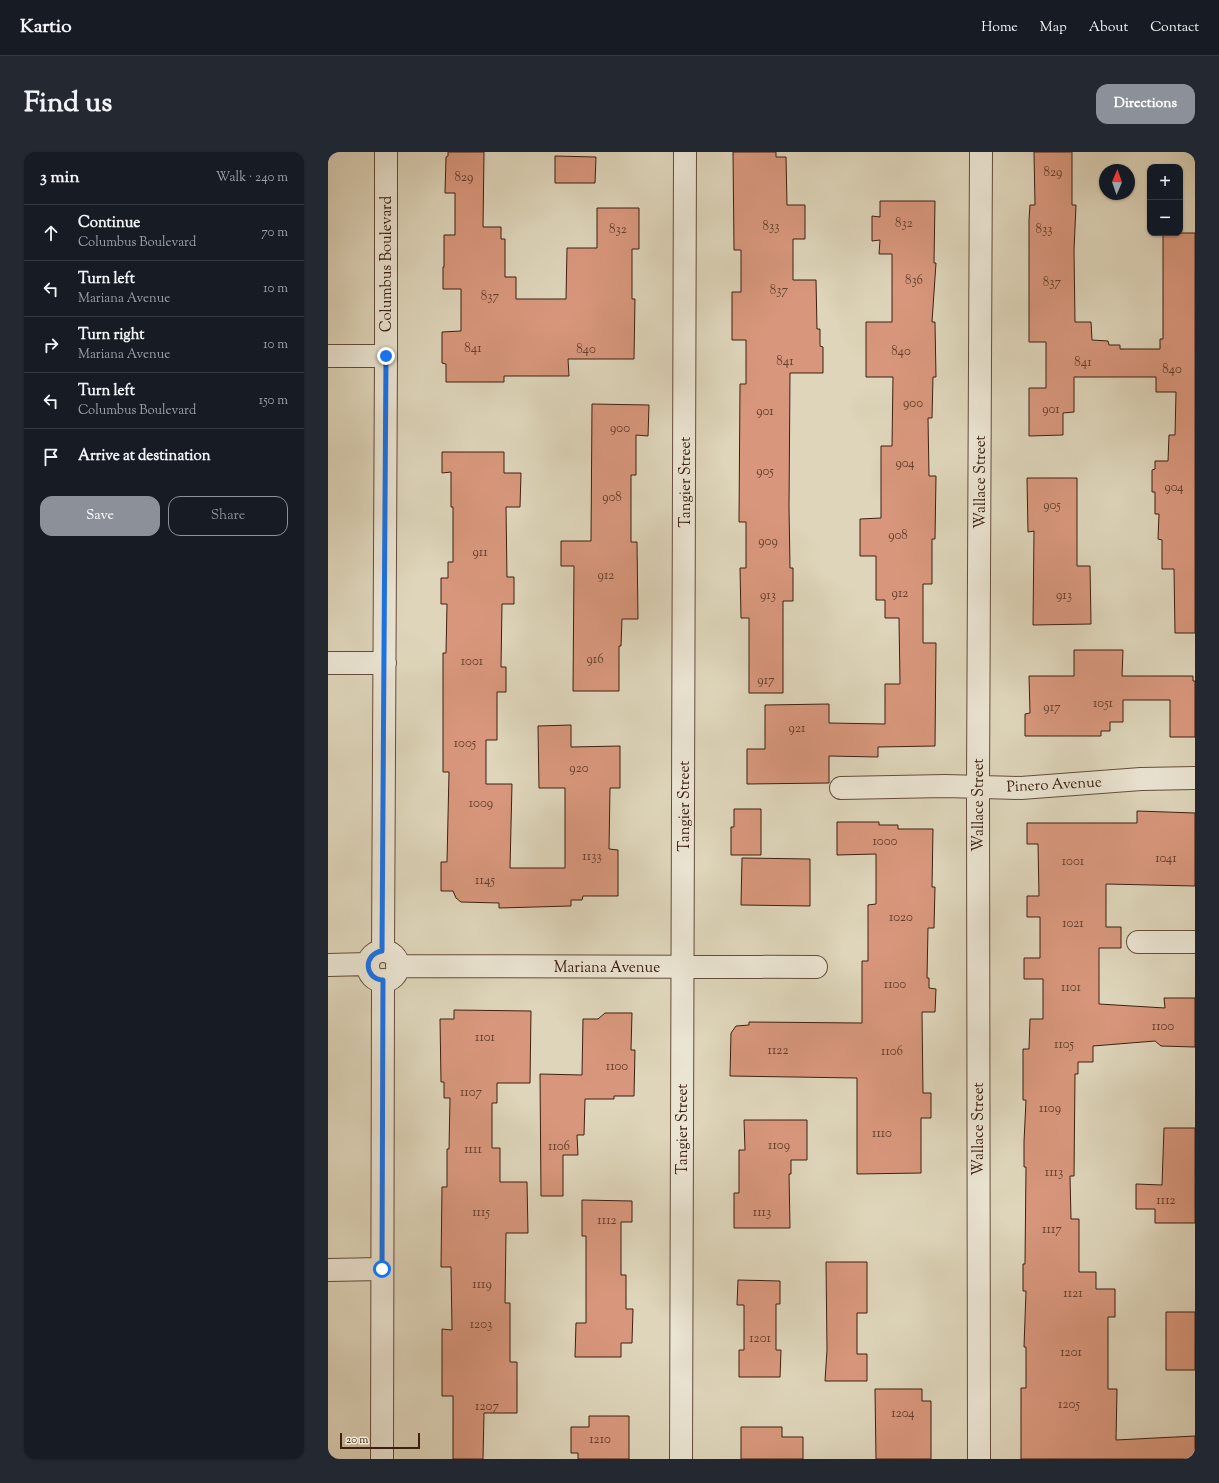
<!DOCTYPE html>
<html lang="en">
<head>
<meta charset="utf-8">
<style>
  body { margin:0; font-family:"Sorts Mill Goudy",serif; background:#242831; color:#f1f3f6 }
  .controls { position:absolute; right:12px; top:12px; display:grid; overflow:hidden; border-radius:8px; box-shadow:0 1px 3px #0004 }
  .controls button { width:36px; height:36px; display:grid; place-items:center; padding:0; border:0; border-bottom:1px solid #363941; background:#171b24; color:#f1f3f6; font:20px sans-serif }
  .compass { position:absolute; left:771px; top:12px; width:36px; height:36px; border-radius:50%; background:#171b24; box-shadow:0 1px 3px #0004; rotate:2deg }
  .scale { position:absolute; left:12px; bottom:10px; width:80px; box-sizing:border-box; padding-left:4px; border:2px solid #3d2012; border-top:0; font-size:11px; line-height:14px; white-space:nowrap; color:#3d2012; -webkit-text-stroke:3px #eae4d2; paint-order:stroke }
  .stop { position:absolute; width:12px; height:12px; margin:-9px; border:3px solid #1a73e8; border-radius:50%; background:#fff }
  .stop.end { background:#1a73e8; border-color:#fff; box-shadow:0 1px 4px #0008 }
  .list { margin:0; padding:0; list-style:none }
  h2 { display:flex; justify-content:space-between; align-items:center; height:52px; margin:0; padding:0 16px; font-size:17px }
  h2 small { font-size:13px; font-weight:400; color:#9ea1a6 }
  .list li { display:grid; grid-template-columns:26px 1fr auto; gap:12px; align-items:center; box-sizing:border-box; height:56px; padding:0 16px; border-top:1px solid #363941 }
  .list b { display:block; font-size:15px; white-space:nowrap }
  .list p { margin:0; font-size:13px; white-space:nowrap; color:#9ea1a6 }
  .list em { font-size:13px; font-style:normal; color:#9ea1a6 }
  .actions { display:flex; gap:8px; padding:12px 16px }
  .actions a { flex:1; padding:9px 0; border:1px solid #8c9099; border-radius:12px; text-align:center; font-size:14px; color:#8c9099 }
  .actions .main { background:#8c9099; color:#fff }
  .icon { flex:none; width:22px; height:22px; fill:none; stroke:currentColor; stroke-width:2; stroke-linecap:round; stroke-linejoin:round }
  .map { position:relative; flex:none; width:867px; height:1307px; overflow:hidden; border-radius:12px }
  header { display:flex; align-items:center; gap:24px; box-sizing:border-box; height:56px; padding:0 20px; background:#171b24; border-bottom:1px solid #363941 }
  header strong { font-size:19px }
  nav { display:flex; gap:22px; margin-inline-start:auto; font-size:14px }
  .intro { display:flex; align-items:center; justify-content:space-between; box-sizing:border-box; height:96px; padding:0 24px }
  h1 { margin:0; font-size:28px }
  .button { padding:10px 18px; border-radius:12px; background:#8c9099; color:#fff; font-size:14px; font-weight:700 }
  main { display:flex; gap:24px; padding:0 24px }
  aside { flex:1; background:#171b24; border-radius:12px; box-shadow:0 1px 3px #0004 }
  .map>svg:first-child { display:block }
  .building { fill:#d8977c; stroke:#3d2012 }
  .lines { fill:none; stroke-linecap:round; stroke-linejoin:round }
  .minor-casing { stroke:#654d3c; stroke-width:24 }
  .minor { stroke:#eae4d2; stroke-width:22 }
  .route { stroke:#1a73e8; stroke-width:5 }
  .labels { text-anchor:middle; stroke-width:3; stroke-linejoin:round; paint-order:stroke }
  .number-label { font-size:13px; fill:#643e2c }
  .street-label { font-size:15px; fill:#3d2012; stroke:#eae4d2 }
</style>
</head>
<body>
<header>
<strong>Kartio</strong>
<nav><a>Home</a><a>Map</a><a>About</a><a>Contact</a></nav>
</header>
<div class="intro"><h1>Find us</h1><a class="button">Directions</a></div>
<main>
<aside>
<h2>3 min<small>Walk · 240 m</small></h2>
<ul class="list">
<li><svg class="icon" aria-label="ahead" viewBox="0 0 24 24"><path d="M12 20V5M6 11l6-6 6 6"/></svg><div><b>Continue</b><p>Columbus Boulevard</p></div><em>70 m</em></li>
<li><svg class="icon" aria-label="left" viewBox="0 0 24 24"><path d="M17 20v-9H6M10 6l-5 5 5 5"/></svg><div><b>Turn left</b><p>Mariana Avenue</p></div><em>10 m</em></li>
<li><svg class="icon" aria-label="right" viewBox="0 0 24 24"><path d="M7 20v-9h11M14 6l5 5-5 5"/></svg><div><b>Turn right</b><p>Mariana Avenue</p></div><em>10 m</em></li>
<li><svg class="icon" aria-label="left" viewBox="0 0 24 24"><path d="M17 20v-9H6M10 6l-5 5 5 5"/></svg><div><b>Turn left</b><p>Columbus Boulevard</p></div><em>150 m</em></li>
<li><svg class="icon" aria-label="arrive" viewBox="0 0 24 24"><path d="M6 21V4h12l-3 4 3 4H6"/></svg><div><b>Arrive at destination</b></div></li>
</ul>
<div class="actions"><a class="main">Save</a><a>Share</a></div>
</aside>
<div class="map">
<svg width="867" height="1307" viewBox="0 0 867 1307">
  <rect width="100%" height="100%" fill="#ded5ba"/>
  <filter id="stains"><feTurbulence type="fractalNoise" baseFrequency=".005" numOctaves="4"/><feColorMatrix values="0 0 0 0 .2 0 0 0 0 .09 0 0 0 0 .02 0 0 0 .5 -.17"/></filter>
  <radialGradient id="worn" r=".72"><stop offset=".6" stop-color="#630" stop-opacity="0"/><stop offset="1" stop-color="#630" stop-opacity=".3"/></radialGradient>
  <path class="building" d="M 120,0 L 156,0 L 155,75 L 173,75 L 173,87 L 177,87 L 177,125 L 188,125 L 188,147 L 238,147 L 239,96 L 269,96 L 269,56 L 311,56 L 311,97 L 304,97 L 304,147 L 307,147 L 306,207 L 240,207 L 241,224 L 176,224 L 176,230 L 118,230 L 118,212 L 114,211 L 114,180 L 133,179 L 133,137 L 115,137 L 115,115 L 116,115 L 116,83 L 127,83 L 127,41 L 117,41 L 118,5 L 120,4 Z
    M 405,0 L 448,0 L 448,5 L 458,5 L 459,53 L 477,53 L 477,87 L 465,87 L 465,128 L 488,128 L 489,177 L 492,177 L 492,194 L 495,195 L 495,221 L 462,221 L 461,355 L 462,416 L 465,416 L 465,449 L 455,449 L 455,541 L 421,541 L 421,466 L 413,466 L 412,416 L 418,416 L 418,370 L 411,370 L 412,232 L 418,232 L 418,188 L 404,188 L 404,140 L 413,140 L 413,98 L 406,98 Z
    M 706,0 L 744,0 L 744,53 L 748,53 L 746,98 L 747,170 L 763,170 L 764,188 L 780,189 L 781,193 L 792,193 L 792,197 L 832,197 L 832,187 L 835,187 L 835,81 L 867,81 L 867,481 L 847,481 L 846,417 L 834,417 L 834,388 L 830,387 L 831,362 L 827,362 L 827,340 L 824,340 L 824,318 L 827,317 L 827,309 L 840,309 L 841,283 L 847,283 L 848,240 L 828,240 L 828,225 L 746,225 L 746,260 L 735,261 L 735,283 L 701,284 L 701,236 L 718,236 L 718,190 L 701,190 L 701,68 L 702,53 L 707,53 Z
    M 227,4 L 268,5 L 267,31 L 227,31 Z
    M 552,49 L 607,49 L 606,111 L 608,111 L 604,170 L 607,170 L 608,225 L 605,225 L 604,266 L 600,266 L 601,324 L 608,324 L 607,387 L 604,387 L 604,432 L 595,432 L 595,491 L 608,491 L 607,594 L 550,595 L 550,605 L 501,604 L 501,631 L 419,632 L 419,597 L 437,597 L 437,553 L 501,552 L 501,571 L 557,572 L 557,532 L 572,532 L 571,466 L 557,466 L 557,448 L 548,448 L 548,404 L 532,404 L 532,367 L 553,366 L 553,294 L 564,294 L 565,225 L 538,225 L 538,170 L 564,170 L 564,102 L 551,102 L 552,88 L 544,89 L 544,64 L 552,65 Z
    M 264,252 L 321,253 L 320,284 L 308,283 L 308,323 L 303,323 L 303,390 L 309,390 L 310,467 L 294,467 L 293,494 L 291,494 L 291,539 L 245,539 L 246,414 L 233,414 L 233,389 L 263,389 Z
    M 114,300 L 176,300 L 176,321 L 193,321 L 192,355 L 178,355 L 179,425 L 186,425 L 186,452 L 174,452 L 173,515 L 178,515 L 178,540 L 169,540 L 169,588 L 158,588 L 158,632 L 184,632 L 182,716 L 237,716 L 237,636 L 211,636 L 210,574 L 243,573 L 243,595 L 292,594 L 292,636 L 282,636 L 281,697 L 290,698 L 290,744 L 255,744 L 254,748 L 243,748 L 243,754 L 171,756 L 171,751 L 133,750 L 128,746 L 125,739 L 113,739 L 113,710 L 119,710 L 121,620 L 115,620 L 115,501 L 118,501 L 119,452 L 113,452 L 113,426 L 120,426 L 120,410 L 125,410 L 125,355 L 123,355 L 123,320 L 114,321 Z
    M 699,326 L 749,326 L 749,414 L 762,414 L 763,472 L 705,473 L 706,379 L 700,380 Z
    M 746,498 L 795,498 L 794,524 L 865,524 L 865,529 L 867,529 L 867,585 L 842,585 L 842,548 L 795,548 L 795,570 L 782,570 L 782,579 L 773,579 L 773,584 L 697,584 L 697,562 L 702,561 L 701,524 L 746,524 Z
    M 406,657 L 433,657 L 433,703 L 403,703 L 403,675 L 406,675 Z
    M 809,659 L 867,661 L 867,734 L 778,732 L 778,775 L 793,775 L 793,796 L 771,796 L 771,852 L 837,856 L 836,846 L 867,846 L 867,895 L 833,894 L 827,889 L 765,894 L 765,910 L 750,910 L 750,922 L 747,922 L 746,1024 L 742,1024 L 743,1067 L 751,1067 L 751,1120 L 768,1120 L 768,1137 L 787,1137 L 787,1165 L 780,1165 L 780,1237 L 789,1237 L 788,1288 L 867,1284 L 867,1307 L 693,1307 L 693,1236 L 698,1236 L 698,1195 L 696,1195 L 698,1139 L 695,1139 L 695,1112 L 697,1112 L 698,1015 L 696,1015 L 696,990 L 698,948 L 695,948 L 695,897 L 701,897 L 702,867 L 715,867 L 715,827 L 696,827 L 696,806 L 712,806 L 712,765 L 699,765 L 699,744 L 711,744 L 710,692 L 699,692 L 699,671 L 809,671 Z
    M 509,670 L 551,670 L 551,673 L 570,673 L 570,677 L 605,677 L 604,735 L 607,735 L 606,776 L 600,776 L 599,826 L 601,826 L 601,836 L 608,837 L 607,860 L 594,860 L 595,941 L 603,941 L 603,966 L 593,966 L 593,1021 L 529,1022 L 529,926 L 402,924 L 403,881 L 408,874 L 421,873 L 421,870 L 534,871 L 534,809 L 540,809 L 540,753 L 548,752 L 548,702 L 509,703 Z
    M 414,706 L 482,707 L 482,754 L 413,753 Z
    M 126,858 L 203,859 L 202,931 L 169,931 L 169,951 L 164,951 L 164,996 L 172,996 L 172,1030 L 199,1030 L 200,1081 L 178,1081 L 177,1151 L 182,1151 L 182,1210 L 189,1210 L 189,1261 L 156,1261 L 155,1307 L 125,1307 L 125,1244 L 114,1244 L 114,1177 L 124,1178 L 123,1115 L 113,1115 L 114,1035 L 119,1035 L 119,997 L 121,997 L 122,946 L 116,946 L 116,930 L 113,930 L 112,867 L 126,867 Z
    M 277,861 L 304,861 L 303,898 L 307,898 L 306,944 L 286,944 L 286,947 L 257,947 L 256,983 L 249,983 L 250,1003 L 235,1003 L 235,1044 L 213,1044 L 212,922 L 254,923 L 255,867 L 270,867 Z
    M 416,968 L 479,968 L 479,1008 L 463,1008 L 463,1022 L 461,1022 L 462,1076 L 406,1076 L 406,1041 L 411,1041 L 411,998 L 417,998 Z
    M 836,976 L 867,976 L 867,1071 L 827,1071 L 827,1057 L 808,1057 L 808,1032 L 834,1033 Z
    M 254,1048 L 304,1049 L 304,1070 L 293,1070 L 293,1123 L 298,1123 L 298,1157 L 305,1157 L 304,1191 L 293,1191 L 293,1205 L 247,1205 L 248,1171 L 258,1171 L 258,1084 L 254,1084 Z
    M 498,1110 L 539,1110 L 539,1161 L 529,1161 L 529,1202 L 539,1202 L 539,1229 L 497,1229 L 499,1198 Z
    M 410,1128 L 452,1129 L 452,1152 L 448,1152 L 448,1198 L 453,1198 L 452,1225 L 411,1225 L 411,1198 L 416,1198 L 416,1153 L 409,1153 Z
    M 838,1160 L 867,1160 L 867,1218 L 838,1218 Z
    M 547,1237 L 594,1237 L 594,1249 L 603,1249 L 603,1307 L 548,1307 Z
    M 261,1264 L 301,1264 L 301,1307 L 250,1307 L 250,1301 L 243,1301 L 243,1275 L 261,1275 Z
    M 413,1275 L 454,1275 L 454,1285 L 475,1285 L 475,1307 L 413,1307 Z"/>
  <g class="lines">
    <g class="minor-casing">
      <path id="minor" d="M 0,204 L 58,204
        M 0,511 L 57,511
        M 513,636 L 617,634 L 693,636 L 813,627 L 867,626
        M 810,790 L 867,790
        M 55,799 L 58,204 L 58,0
        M40 814a15 15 0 1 1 30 0a15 15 0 1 1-30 0Z
        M 0,813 L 40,812
        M 69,814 L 488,815
        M 0,1118 L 54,1117
        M 54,1307 L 55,828
        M 353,1307 L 357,0
        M 651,1307 L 650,635 L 653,0"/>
    </g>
    <use href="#minor" class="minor"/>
  </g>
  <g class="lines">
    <path class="route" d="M 54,1117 L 55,828 C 36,827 35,802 54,799 L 58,204"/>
  </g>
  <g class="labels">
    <g class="number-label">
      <text x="725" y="24">829</text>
      <text x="136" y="29">829</text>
      <text x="576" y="75">832</text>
      <text x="443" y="78">833</text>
      <text x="290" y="81">832</text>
      <text x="716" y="81">833</text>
      <text x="586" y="132">836</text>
      <text x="724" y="134">837</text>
      <text x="451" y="142">837</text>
      <text x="162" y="148">837</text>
      <text x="145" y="200">841</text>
      <text x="258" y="201">840</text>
      <text x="573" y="203">840</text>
      <text x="457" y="213">841</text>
      <text x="755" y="214">841</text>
      <text x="844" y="221">840</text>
      <text x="585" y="255">900</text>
      <text x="723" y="261">901</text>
      <text x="437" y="263">901</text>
      <text x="292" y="280">900</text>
      <text x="577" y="315">904</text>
      <text x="437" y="323">905</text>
      <text x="846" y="339">904</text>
      <text x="284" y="349">908</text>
      <text x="724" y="357">905</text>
      <text x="570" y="387">908</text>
      <text x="440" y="393">909</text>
      <text x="152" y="404">911</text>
      <text x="278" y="427">912</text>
      <text x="572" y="445">912</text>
      <text x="440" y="447">913</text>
      <text x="736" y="447">913</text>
      <text x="267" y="511">916</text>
      <text x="144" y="513">1001</text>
      <text x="438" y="532">917</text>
      <text x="775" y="555">1051</text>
      <text x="724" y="559">917</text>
      <text x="469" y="580">921</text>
      <text x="137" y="595">1005</text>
      <text x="251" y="620">920</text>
      <text x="153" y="655">1009</text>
      <text x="557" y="693">1000</text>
      <text x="264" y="708">1133</text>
      <text x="838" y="710">1041</text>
      <text x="745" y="713">1001</text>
      <text x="157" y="732">1145</text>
      <text x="573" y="769">1020</text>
      <text x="745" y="775">1021</text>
      <text x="567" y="836">1100</text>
      <text x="743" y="839">1101</text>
      <text x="835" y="878">1100</text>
      <text x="157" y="889">1101</text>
      <text x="736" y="896">1105</text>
      <text x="450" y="902">1122</text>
      <text x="564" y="903">1106</text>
      <text x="289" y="918">1100</text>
      <text x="143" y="944">1107</text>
      <text x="722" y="960">1109</text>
      <text x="554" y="985">1110</text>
      <text x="451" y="997">1109</text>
      <text x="231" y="998">1106</text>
      <text x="145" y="1001">1111</text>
      <text x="726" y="1024">1113</text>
      <text x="838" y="1052">1112</text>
      <text x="153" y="1064">1115</text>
      <text x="434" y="1064">1113</text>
      <text x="279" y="1072">1112</text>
      <text x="724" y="1081">1117</text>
      <text x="154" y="1136">1119</text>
      <text x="745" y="1145">1121</text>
      <text x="153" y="1176">1203</text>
      <text x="432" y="1190">1201</text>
      <text x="743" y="1204">1201</text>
      <text x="741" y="1256">1205</text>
      <text x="159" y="1258">1207</text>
      <text x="575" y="1265">1204</text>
      <text x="272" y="1291">1210</text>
    </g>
    <g class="street-label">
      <text transform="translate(58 112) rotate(-90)" y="5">Columbus Boulevard</text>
      <text transform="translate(357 330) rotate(-90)" y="5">Tangier Street</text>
      <text transform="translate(652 330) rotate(-90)" y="5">Wallace Street</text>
      <text transform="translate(726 632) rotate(-3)" y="5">Pinero Avenue</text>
      <text transform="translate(650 653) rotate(-90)" y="5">Wallace Street</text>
      <text transform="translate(356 654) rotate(-90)" y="5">Tangier Street</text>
      <text x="279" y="820">Mariana Avenue</text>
      <text transform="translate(354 977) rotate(-90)" y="5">Tangier Street</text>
      <text transform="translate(650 977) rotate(-90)" y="5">Wallace Street</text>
    </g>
  </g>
  <rect width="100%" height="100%" filter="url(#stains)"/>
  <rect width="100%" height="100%" fill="url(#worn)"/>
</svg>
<div class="controls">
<button>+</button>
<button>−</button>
</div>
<svg class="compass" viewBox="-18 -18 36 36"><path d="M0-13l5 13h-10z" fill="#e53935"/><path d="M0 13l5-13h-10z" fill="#9ea1a6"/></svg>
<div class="scale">20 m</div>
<div class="stop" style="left:54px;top:1117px"></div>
<div class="stop end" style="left:58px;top:204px"></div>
</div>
</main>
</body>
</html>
